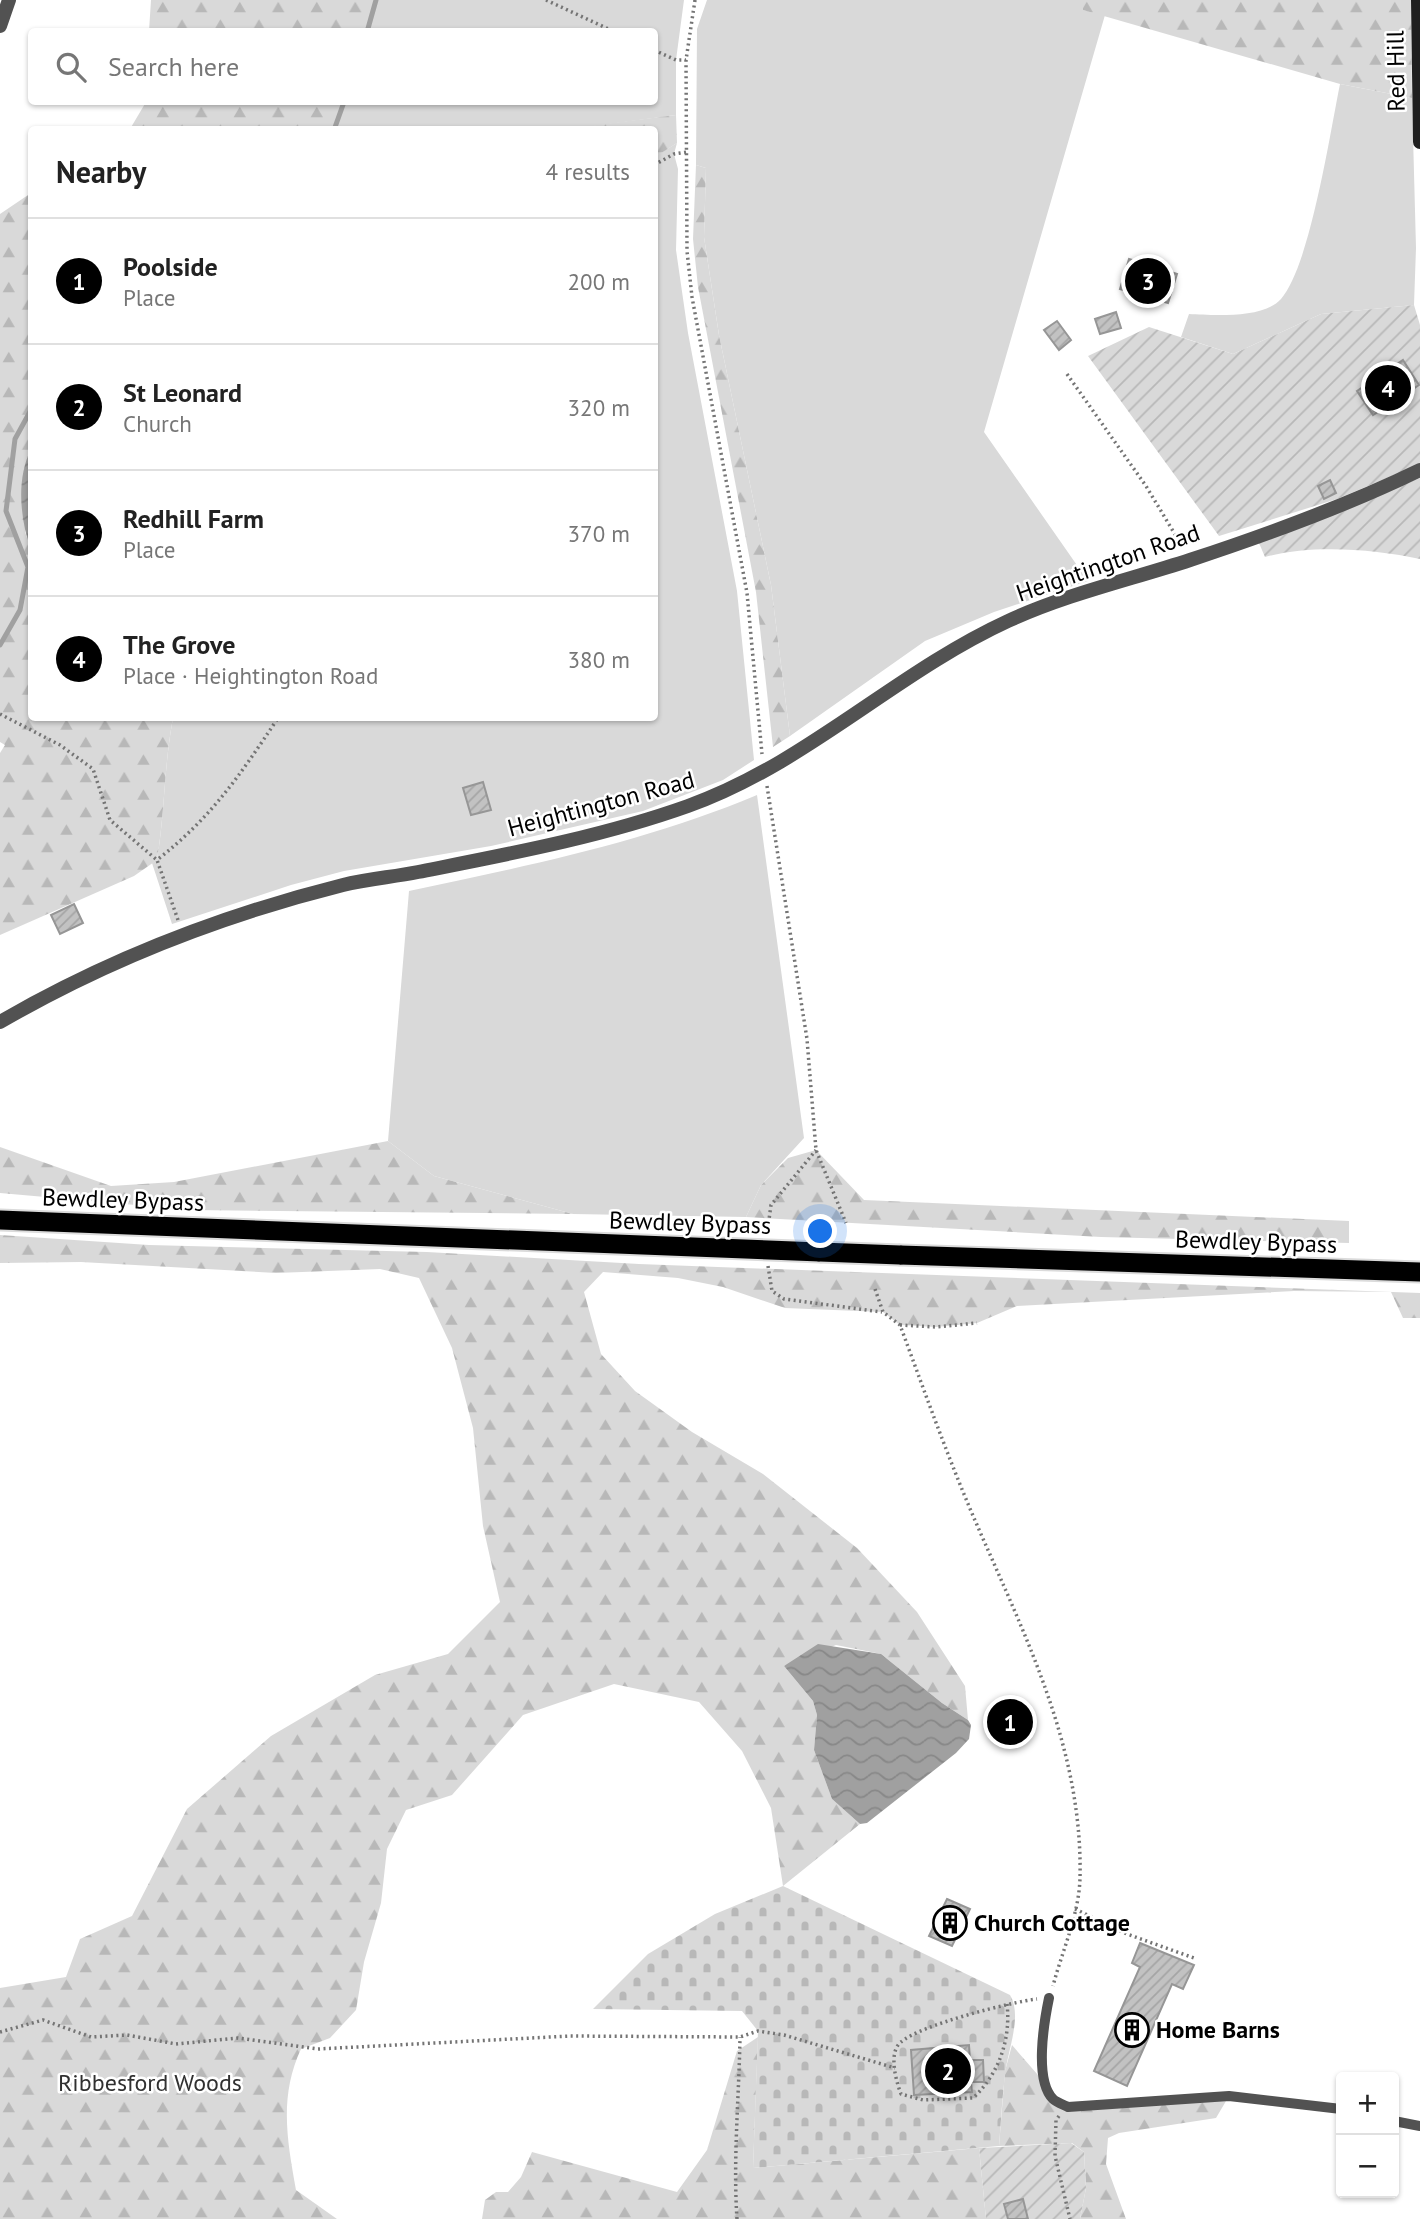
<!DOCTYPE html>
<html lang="en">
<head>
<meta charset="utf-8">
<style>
  body { margin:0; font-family:"PT Sans",sans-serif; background:#f6f6f6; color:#222 }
  .controls { position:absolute; right:21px; bottom:21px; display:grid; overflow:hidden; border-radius:7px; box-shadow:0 2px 5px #0004 }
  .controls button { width:63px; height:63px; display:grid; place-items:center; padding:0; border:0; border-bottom:2px solid #e0e0e0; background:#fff; color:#222; font:35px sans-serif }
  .you { position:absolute; left:821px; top:1232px; width:24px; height:24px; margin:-18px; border:5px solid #fff; border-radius:50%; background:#1a73e8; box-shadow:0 0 0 10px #1a73e833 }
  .badge { display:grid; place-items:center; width:46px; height:46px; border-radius:50%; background:#000; color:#fff; font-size:23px; font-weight:700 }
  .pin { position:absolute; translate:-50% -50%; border:4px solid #fff; box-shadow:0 2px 7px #0006 }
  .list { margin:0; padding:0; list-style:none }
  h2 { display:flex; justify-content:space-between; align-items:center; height:91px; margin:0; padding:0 28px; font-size:30px }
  h2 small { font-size:23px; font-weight:400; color:#767676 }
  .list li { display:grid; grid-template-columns:46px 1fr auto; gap:21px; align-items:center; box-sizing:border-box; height:126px; padding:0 28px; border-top:2px solid #e0e0e0 }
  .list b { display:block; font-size:26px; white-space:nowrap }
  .list p { margin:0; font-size:23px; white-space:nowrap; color:#767676 }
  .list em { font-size:23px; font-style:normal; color:#767676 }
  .icon { flex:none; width:38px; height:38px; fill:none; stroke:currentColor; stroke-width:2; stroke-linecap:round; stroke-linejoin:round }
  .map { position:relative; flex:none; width:1420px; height:2219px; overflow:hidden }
  .search { position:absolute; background:#fff; box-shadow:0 2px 5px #0004; left:28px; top:28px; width:630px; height:77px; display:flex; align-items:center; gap:18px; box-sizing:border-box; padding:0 24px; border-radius:7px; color:#767676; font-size:26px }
  .panel { position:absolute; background:#fff; box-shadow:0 2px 5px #0004; left:28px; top:126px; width:630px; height:595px; border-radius:7px }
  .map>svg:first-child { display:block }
  .green { fill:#d9d9d9 }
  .forest { fill:url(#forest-firs) }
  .cemetery { fill:url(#cemetery-stones) }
  .garden { fill:url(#garden-furrows) }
  .water { fill:url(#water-waves) }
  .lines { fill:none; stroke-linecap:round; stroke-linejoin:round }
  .stream { stroke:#a0a0a0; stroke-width:5 }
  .building { fill:url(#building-hatch); stroke:#969696; stroke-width:2 }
  .trunk-casing { stroke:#dbdbdb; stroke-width:23 }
  .path { stroke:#747474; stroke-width:3.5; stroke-dasharray:2 3.5; stroke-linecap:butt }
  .service { stroke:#525252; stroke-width:10 }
  .minor { stroke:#525252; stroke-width:14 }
  .secondary { stroke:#1f1f1f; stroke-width:14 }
  .trunk { stroke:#000; stroke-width:19 }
  .trunk-bridge-casing { stroke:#dbdbdb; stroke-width:23; stroke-linecap:butt }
  .trunk-bridge { stroke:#000; stroke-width:19 }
  .labels { text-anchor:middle; stroke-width:5; stroke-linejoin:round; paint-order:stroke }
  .street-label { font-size:24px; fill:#000; stroke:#fff }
  .poi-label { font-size:24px; font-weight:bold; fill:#000; stroke:#fff; text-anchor:start }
  .park-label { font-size:24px; fill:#303030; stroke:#fff }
</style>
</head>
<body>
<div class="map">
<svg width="1420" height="2219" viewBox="0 0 1420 2219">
  <defs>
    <pattern id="forest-firs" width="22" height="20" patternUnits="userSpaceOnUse" patternTransform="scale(1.75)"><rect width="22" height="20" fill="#d9d9d9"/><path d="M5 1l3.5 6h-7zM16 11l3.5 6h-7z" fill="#b8b8b8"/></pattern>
    <pattern id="cemetery-stones" width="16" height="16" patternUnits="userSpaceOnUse" patternTransform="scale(1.75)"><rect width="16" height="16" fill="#d9d9d9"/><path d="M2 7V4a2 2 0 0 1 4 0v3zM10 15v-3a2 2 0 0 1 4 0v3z" fill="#b8b8b8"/></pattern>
    <pattern id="garden-furrows" width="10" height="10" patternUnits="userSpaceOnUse" patternTransform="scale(1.75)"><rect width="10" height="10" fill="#d9d9d9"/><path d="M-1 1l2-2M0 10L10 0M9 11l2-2" fill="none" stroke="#b8b8b8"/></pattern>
    <pattern id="water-waves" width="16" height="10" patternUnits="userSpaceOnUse" patternTransform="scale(1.75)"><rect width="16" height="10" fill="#a0a0a0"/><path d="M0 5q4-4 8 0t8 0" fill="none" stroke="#888"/></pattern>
    <pattern id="building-hatch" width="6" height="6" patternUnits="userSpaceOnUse" patternTransform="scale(1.75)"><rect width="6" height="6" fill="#c2c2c2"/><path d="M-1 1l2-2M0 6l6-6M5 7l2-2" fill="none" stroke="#a5a5a5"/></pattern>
  </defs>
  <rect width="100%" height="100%" fill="#fff"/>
  <path class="green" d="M 376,0 L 684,0 L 676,60 L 676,115 L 564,130 L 334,130 L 344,102 L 654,102 L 654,32 L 367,31 Z
    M 707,0 L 1083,0 L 1083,10 L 1105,15 L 984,432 L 1088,581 L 994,612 L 925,641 L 790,736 L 771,585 L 719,335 L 704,237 L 706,168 L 696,165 L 697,29 Z
    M 1340,84 L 1412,98 L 1416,248 L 1414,305 L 1321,314 L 1233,354 L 1181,337 L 1189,314 C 1213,315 1263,319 1281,299 C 1310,266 1330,133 1340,84 Z
    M 677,143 L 674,154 L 678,169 L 676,250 L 688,333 L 737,591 L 754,760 L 723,780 L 643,811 L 491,846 L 344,871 L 291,885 L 172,924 L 152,863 L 157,860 C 165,812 164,765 173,718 L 654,718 L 654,157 Z
    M 757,795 L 804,1138 L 761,1185 L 746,1217 L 573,1214 L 434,1176 L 388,1141 L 409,891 C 527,866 645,842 757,795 Z"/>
  <path class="forest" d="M 151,0 L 376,0 L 367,31 L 149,31 Z
    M 1083,0 L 1411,0 L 1412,98 L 1340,84 L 1083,10 Z
    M 146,102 L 344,102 L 334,129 L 130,129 Z
    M 676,115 L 677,143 L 655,157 L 654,130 L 564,129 Z
    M 696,165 L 706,168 L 704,237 L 719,335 L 771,585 L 790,736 L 773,747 L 756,592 L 698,287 L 693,239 Z
    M 31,193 L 32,449 L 27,459 L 25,532 L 31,550 L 32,718 L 173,718 C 164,765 165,812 157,860 L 134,876 L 0,935 L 0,753 L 5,745 L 0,742 L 0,214 Z
    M 388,1141 L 434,1176 L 573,1214 L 192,1210 L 0,1193 L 0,1147 L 111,1186 L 174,1182 Z
    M 816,1150 L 864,1200 L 1349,1221 L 1349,1243 L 1101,1237 L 746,1217 L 761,1185 L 788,1158 Z
    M 0,1235 L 149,1245 L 427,1252 L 639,1264 L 1420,1293 L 1420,1318 L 1403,1318 L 1391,1292 L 1294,1291 L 1017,1306 L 977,1323 L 936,1327 L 900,1325 L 883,1312 L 785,1308 L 723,1287 L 678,1278 L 603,1272 L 584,1292 L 601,1354 L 635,1391 L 692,1432 L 763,1474 L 857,1548 L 917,1612 L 965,1686 L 968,1720 L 942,1703 L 881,1654 L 836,1645 L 784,1666 L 813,1701 L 817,1715 L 814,1750 L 832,1799 L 860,1824 L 783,1886 L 771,1808 L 742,1751 L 699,1702 L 614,1684 L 523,1715 L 452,1795 L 406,1810 L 387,1849 L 381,1903 L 364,1962 L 356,2010 L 330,2038 L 301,2049 C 279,2096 287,2140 296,2190 L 337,2219 L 0,2219 L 0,1988 L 66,1977 L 80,1939 L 132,1916 L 187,1809 L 271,1736 L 375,1675 L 448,1654 L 500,1602 L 483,1526 L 473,1428 L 452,1348 L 419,1278 L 380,1269 L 276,1273 L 81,1262 L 0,1263 Z
    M 758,2037 L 753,2168 L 979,2148 L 986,2219 L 482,2219 L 485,2200 L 496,2192 L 508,2192 L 521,2177 L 532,2152 L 677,2192 L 707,2150 L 737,2051 Z
    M 1012,2045 L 1044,2082 L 1053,2099 L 1068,2107 L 1229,2096 L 1216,2118 L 1119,2133 L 1108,2138 L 1106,2164 L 1126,2219 L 1080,2219 L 1086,2188 L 1084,2152 L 1072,2143 L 999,2146 L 1005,2071 Z"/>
  <path class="cemetery" d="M 783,1886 L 1010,1995 C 1023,2016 1007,2052 1005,2075 C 1002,2099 1001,2122 999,2146 L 753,2168 L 758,2031 L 742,2011 L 593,2009 L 648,1954 L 715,1914 Z"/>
  <path class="garden" d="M 1414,305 L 1420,325 L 1420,464 L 1337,499 L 1219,536 L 1088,356 L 1149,327 L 1233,354 L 1321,314 Z
    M 1420,478 L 1420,559 C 1374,549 1311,544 1265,557 L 1259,543 Z
    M 1071,2143 L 1084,2152 L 1086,2188 L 1080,2219 L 986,2219 L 979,2148 Z"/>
  <path class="water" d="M 31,449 L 31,550 C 20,519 16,479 31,449 Z
    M 818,1644 L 881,1654 L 942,1703 L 968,1720 L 971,1725 L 969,1739 L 956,1753 L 867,1823 L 860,1824 L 832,1799 L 814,1750 L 817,1715 L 813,1701 L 784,1666 Z"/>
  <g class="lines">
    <path class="stream" d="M 367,32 L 376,0
      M 334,130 L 344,102
      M 0,645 L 20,610 L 28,567 L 6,511 L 15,439 L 32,408"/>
  </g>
  <path class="building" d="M 1129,259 L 1177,274 L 1168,303 L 1120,289 Z
    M 1116,312 L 1121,328 L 1100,334 L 1095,319 Z
    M 1057,321 L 1071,340 L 1059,350 L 1044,330 Z
    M 1403,360 L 1419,385 L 1373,415 L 1357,391 Z
    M 1330,480 L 1336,493 L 1324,499 L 1318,486 Z
    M 483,782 L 491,810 L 471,815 L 463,788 Z
    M 74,904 L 83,923 L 60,934 L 51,915 Z
    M 1030,1710 L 1031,1730 L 991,1733 L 990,1713 Z
    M 947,1899 L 970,1909 L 952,1946 L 929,1936 Z
    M 1140,1943 L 1194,1965 L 1183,1989 L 1172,1984 L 1127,2086 L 1094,2071 L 1140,1967 L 1132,1963 Z
    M 969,2045 L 970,2060 L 983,2060 L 984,2082 L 971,2082 L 972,2092 L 914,2095 L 911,2050 Z
    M 1023,2199 L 1028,2219 L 1008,2219 L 1004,2204 Z"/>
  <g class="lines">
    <g class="trunk-casing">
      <path id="trunk" d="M 0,1220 L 820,1252
        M 900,1255 L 1420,1272"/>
    </g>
    <path class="path" d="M 546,0 L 615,32
      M 695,0 L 686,60 L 687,251 L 692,297 L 747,593 L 762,754
      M 654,50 L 676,60 L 686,60
      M 654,165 L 674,154 L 687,152
      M 1067,374 L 1146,486 L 1182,546
      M 0,714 L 60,745 L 93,769 L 110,820 L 157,860
      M 767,786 L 807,1039 L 816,1150 L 846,1223
      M 178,920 L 157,860 C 212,817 240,775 278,718
      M 767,1234 L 771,1205 L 816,1150
      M 768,1266 L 772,1291 L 784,1299 L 882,1312
      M 875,1289 L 883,1312 L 900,1325 C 924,1390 947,1455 974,1518 C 1024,1634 1083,1748 1080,1878 C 1079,1915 1062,1951 1053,1986
      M 900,1325 L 936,1327 L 977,1323
      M 1075,1909 L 1127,1934 L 1194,1958
      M 1007,2004 C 1011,2039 999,2074 973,2098 L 923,2100 L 901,2094 C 896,2081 888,2052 901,2042 C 920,2025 1011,2002 1037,1999
      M 0,2032 L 43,2020 L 91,2037 L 127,2035 L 176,2044 L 238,2038 L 318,2049 L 570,2036 L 740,2037 L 758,2031 L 784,2035 L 895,2068
      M 1059,2116 L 1056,2120 L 1055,2156 L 1070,2219
      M 737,2219 C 733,2159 739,2098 740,2037"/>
    <path class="service" d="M 1049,1998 C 1044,2022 1034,2080 1053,2099 C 1056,2102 1064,2105 1068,2107 L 1229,2096 L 1341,2109
      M 1394,2121 L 1420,2126"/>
    <path class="minor" d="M 0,26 L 9,0
      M 0,1022 C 107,960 223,915 343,885 C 367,879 393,877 418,872 C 509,854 601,837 688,806 C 806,764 895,673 1008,621 C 1067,594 1129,580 1190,560 C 1269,534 1346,506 1420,470"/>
    <path class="secondary" d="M 1418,0 L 1420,142"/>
    <use href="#trunk" class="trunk"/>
    <g class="trunk-bridge-casing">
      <path id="trunk-bridge" d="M 820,1252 L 900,1255"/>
    </g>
    <use href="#trunk-bridge" class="trunk-bridge"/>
  </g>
  <defs>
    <g id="building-ring" transform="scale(1.75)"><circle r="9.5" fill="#fff" stroke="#000" stroke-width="1.5"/><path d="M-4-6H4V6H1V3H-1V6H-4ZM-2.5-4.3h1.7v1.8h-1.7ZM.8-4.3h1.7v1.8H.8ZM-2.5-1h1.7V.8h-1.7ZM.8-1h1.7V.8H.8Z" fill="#000"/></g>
  </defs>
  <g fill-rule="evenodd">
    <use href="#building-ring" x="950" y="1923"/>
    <use href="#building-ring" x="1132" y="2030"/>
  </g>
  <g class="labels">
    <g class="street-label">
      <text transform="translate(1396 71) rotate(-91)" y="8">Red Hill</text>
      <text transform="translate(1108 563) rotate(-19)" y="8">Heightington Road</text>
      <text transform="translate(601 804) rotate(-15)" y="8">Heightington Road</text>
      <text transform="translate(123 1200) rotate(2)" y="8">Bewdley Bypass</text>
      <text transform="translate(690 1223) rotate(2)" y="8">Bewdley Bypass</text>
      <text transform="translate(1256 1242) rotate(2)" y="8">Bewdley Bypass</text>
    </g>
    <g class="poi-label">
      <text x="974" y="1931">Church Cottage</text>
      <text x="1156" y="2038">Home Barns</text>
    </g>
    <g class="park-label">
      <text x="150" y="2091">Ribbesford Woods</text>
    </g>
  </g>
</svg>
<div class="controls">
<button>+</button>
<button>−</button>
</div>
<div class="you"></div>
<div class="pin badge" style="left:1010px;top:1722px">1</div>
<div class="pin badge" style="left:948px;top:2071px">2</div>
<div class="pin badge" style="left:1148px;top:281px">3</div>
<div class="pin badge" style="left:1388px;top:388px">4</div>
<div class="search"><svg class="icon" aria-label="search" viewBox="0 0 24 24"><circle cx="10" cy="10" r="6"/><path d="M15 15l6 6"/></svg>Search here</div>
<section class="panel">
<h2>Nearby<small>4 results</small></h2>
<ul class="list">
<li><span class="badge">1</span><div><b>Poolside</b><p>Place</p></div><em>200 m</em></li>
<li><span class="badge">2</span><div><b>St Leonard</b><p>Church</p></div><em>320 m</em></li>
<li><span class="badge">3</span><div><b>Redhill Farm</b><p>Place</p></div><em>370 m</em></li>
<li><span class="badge">4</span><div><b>The Grove</b><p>Place · Heightington Road</p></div><em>380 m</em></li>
</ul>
</section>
</div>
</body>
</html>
